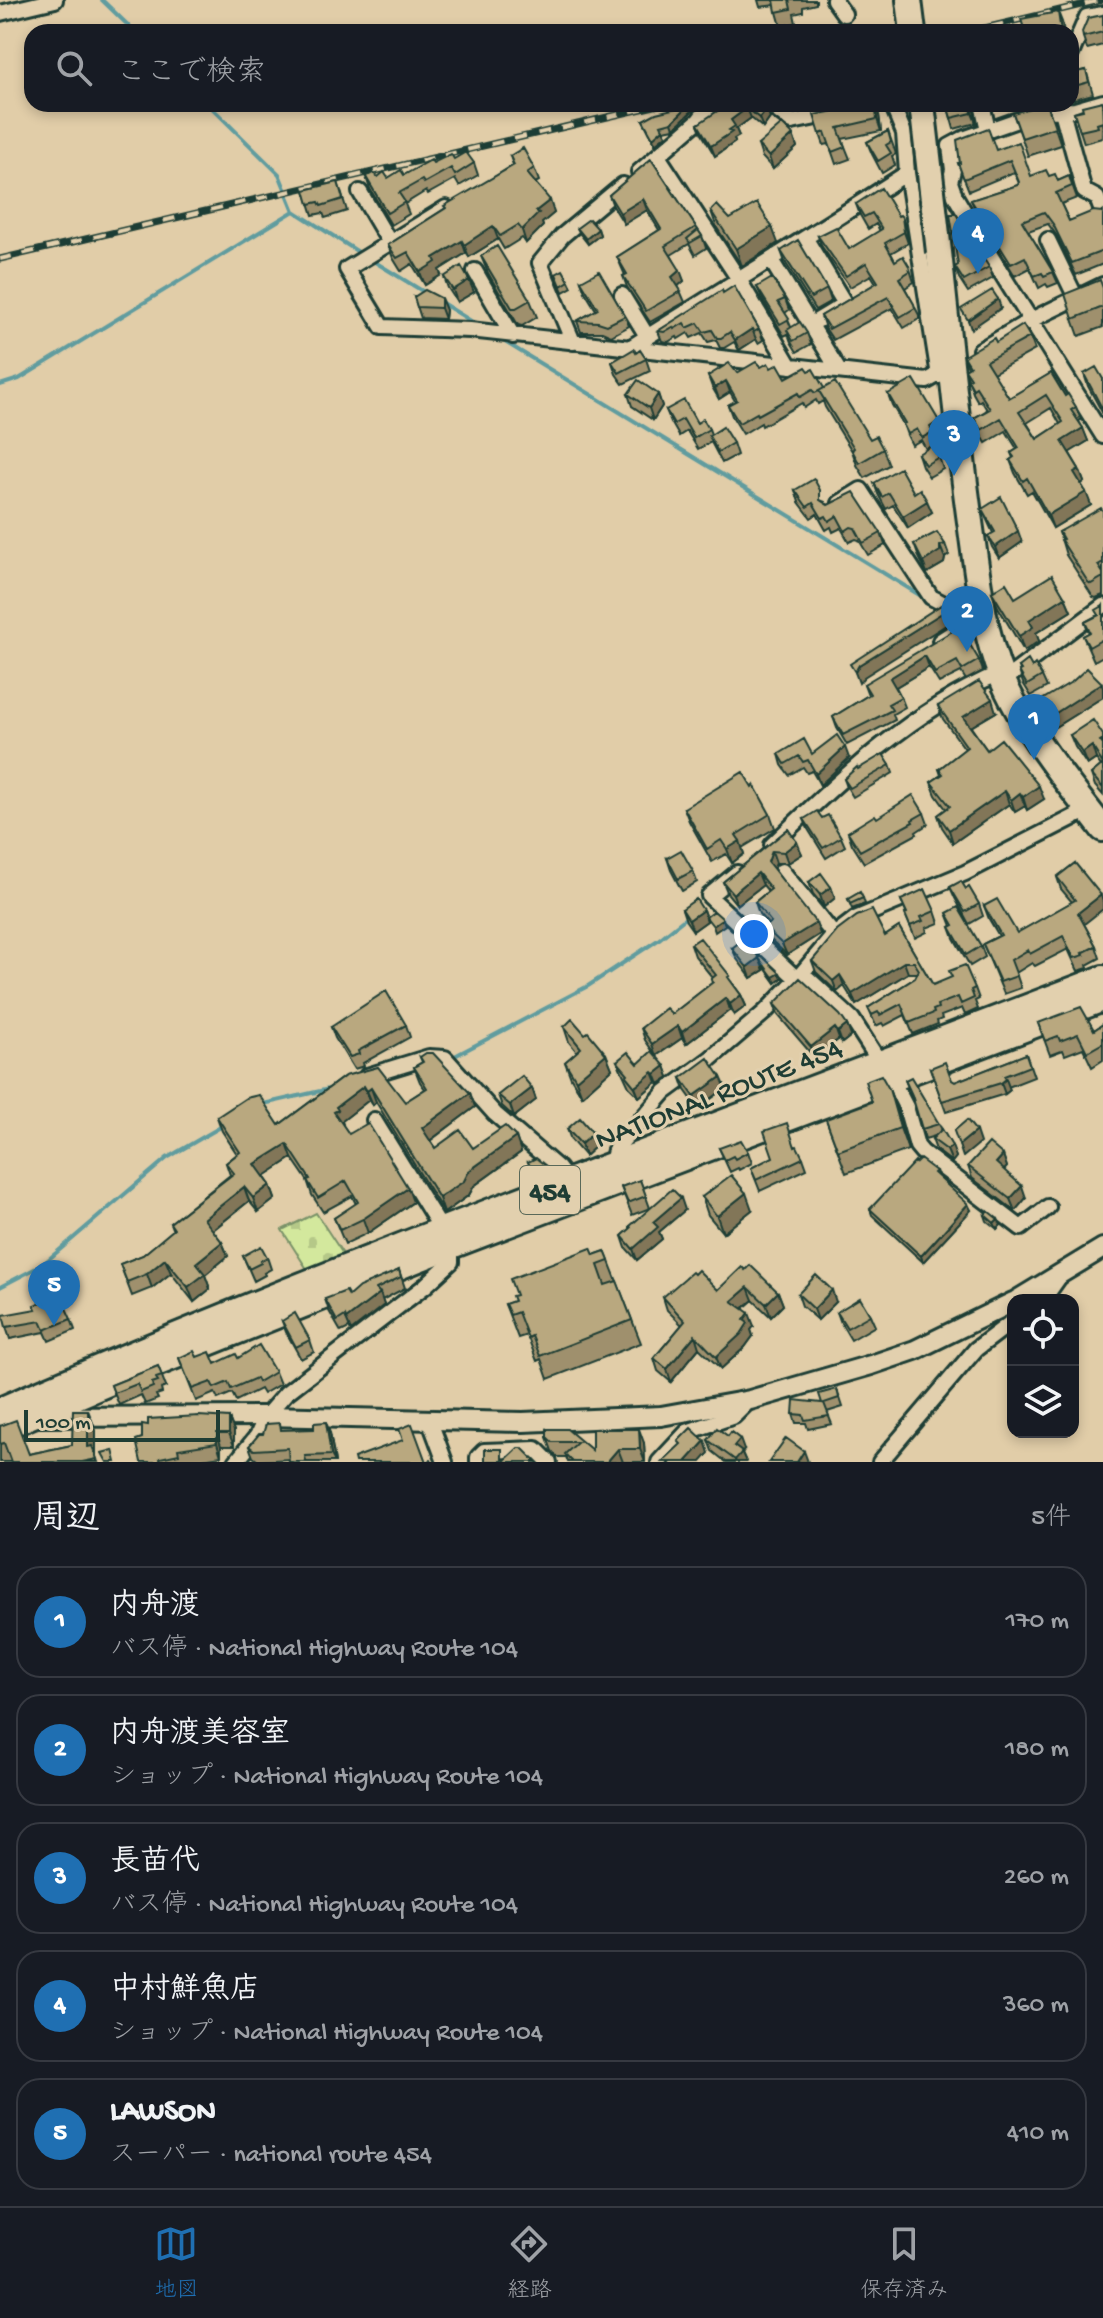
<!DOCTYPE html>
<html lang="ja">
<head>
<meta charset="utf-8">
<style>
  body { margin:0; font-family:"Gochi Hand","Klee One",sans-serif; background:#242831; color:#f1f3f6 }
  .controls { position:absolute; right:24px; bottom:24px; display:grid; overflow:hidden; border-radius:16px; box-shadow:0 4px 12px #0003 }
  .controls button { width:72px; height:72px; display:grid; place-items:center; padding:0; border:0; border-bottom:2px solid #363941; background:#171b24; color:#f1f3f6; font:40px sans-serif }
  .scale { position:absolute; left:24px; bottom:20px; width:196px; box-sizing:border-box; padding-left:8px; border:4px solid #1f3d34; border-top:0; font-size:22px; line-height:28px; white-space:nowrap; color:#1f3d34; -webkit-text-stroke:6px #e2d0ae; paint-order:stroke }
  .you { position:absolute; left:754px; top:934px; width:28px; height:28px; margin:-20px; border:6px solid #fff; border-radius:50%; background:#1a73e8; box-shadow:0 0 0 12px #1a73e833 }
  .badge { display:grid; place-items:center; width:52px; height:52px; border-radius:50%; background:#1f6fb2; color:#fff; font-size:26px; font-weight:700 }
  .pin { position:absolute; translate:-50% -66px; filter:drop-shadow(0 2px 4px #0008) }
  .pin::after { content:''; position:absolute; top:42px; width:28px; height:24px; background:inherit; clip-path:polygon(0 0,100% 0,50% 100%) }
  .list { margin:0; padding:0; list-style:none }
  h2 { display:flex; justify-content:space-between; align-items:center; height:104px; margin:0; padding:0 32px; font-size:34px }
  h2 small { font-size:26px; font-weight:400; color:#9ea1a6 }
  .list li { display:grid; grid-template-columns:52px 1fr auto; gap:24px; align-items:center; box-sizing:border-box; height:112px; margin:0 16px 16px; padding:0 16px; border:2px solid #363941; border-radius:24px }
  .list b { display:block; font-size:30px; white-space:nowrap }
  .list p { margin:0; font-size:26px; white-space:nowrap; color:#9ea1a6 }
  .list em { font-size:26px; font-style:normal; color:#9ea1a6 }
  .icon { flex:none; width:44px; height:44px; fill:none; stroke:currentColor; stroke-width:2; stroke-linecap:round; stroke-linejoin:round }
  .map { position:relative; flex:none; width:1103px; height:1462px; overflow:hidden }
  .search { position:absolute; background:#171b24; box-shadow:0 4px 12px #0003; left:24px; right:24px; top:24px; height:88px; display:flex; align-items:center; gap:20px; box-sizing:border-box; padding:0 28px; border-radius:24px; color:#9ea1a6; font-size:30px }
  .sheet { height:744px; background:#171b24 }
  nav { display:flex; justify-content:space-around; align-items:center; box-sizing:border-box; height:112px; border-top:2px solid #363941; background:#171b24; font-size:22px; color:#9ea1a6 }
  nav a { display:grid; justify-items:center; gap:4px }
  nav .on { color:#1f6fb2 }
  .map>svg:first-child { display:block }
  .cemetery { fill:url(#cemetery-stones); stroke:#799268; stroke-width:2 }
  .lines { fill:none; stroke-linecap:round; stroke-linejoin:round }
  .stream { stroke:#609c9f; stroke-width:4 }
  .minor-casing { stroke:#1f3d34; stroke-width:20 }
  .tertiary-casing { stroke:#1f3d34; stroke-width:24 }
  .trunk-casing { stroke:#1f3d34; stroke-width:30 }
  .minor { stroke:#e2d0ae; stroke-width:14 }
  .tertiary { stroke:#e2d0ae; stroke-width:18 }
  .trunk { stroke:#e2d0ae; stroke-width:24 }
  .rail-casing { stroke:#1f3d34; stroke-width:7 }
  .rail { stroke:#e2d0ae; stroke-width:4; stroke-dasharray:12; stroke-linecap:butt }
  .trunk-bridge-casing { stroke:#1f3d34; stroke-width:30; stroke-linecap:butt }
  .trunk-bridge { stroke:#e2d0ae; stroke-width:24 }
  .wall { fill:#9f906d; stroke:#1f3d34; stroke-width:2; fill-rule:evenodd }
  .shaded-wall { fill:#827659; stroke:#1f3d34; stroke-width:2 }
  .building { fill:#b9a87f; stroke:#1f3d34; stroke-width:2; fill-rule:evenodd }
  .labels { text-anchor:middle; stroke-width:6; stroke-linejoin:round; paint-order:stroke }
  .shield { fill:#e2d0ae; stroke:#5a6959; stroke-width:2 }
  .shield-label { font-size:28px; font-weight:bold; fill:#1f3d34 }
  .street-label { font-size:30px; fill:#1f3d34; stroke:#e2d0ae }
</style>
</head>
<body>
<div class="map">
<svg width="1103" height="1462" viewBox="0 0 1103 1462">
  <defs>
    <pattern id="cemetery-stones" width="16" height="16" patternUnits="userSpaceOnUse" patternTransform="scale(2)"><rect width="16" height="16" fill="#d3e89d"/><path d="M2 7V4a2 2 0 0 1 4 0v3zM10 15v-3a2 2 0 0 1 4 0v3z" fill="#b5c888"/></pattern>
  </defs>
  <rect width="100%" height="100%" fill="#e1cda8"/>
  <filter id="ink" filterUnits="userSpaceOnUse"><feTurbulence type="fractalNoise" baseFrequency=".0125" numOctaves="2"/><feDisplacementMap in="SourceGraphic" scale="16" xChannelSelector="R" yChannelSelector="G"/><feConvolveMatrix kernelMatrix="1 2 1 2 8 2 1 2 1" color-interpolation-filters="sRGB"/></filter>
  <g filter="url(#ink)">
    <path class="cemetery" d="M 316,1213 L 343,1254 L 307,1269 L 282,1230 Z"/>
    <g class="lines">
      <path class="stream" d="M 102,0 L 135,32
        M 208,104 L 279,174 L 294,211 L 363,255
        M 370,259 L 424,292
        M 442,303 L 479,326
        M 500,339 L 926,599
        M 0,385 L 19,379 L 294,211
        M 449,1059 L 588,986 L 658,940 L 688,916
        M 259,1105 L 329,1089
        M 0,1287 L 42,1265 L 167,1158 L 224,1125"/>
      <g class="minor-casing">
        <path id="minor" d="M 834,0 L 844,14
          M 0,13 L 55,0
          M 1071,54 L 1087,17 L 1103,14
          M 1103,102 L 1075,110 L 1043,111 L 963,139 L 950,146 L 953,170 L 950,182 L 955,196 L 990,255 L 1103,436
          M 768,104 L 792,122 L 831,114
          M 892,104 L 904,133 L 907,173
          M 982,104 L 988,130
          M 1060,104 L 1084,191 L 1097,198 L 1103,214
          M 658,156 L 738,278 L 790,366
          M 639,172 L 699,120 L 711,104
          M 360,192 L 390,243
          M 446,208 L 347,269 L 382,327 L 470,330 L 927,381 L 955,365
          M 806,239 L 845,304 L 810,325
          M 1048,240 L 1076,298
          M 771,260 L 839,371
          M 475,271 L 513,336
          M 622,295 L 647,336
          M 573,342 L 540,263 L 562,236 L 623,185
          M 628,349 C 721,290 815,233 907,173 L 939,376
          M 980,350 L 1031,320 L 1103,285
          M 840,503 L 861,490 L 931,597 L 976,621 L 984,619
          M 940,641 L 968,623 L 971,618
          M 1003,681 L 1103,606
          M 772,845 C 839,780 913,709 1000,673
          M 782,871 L 834,935
          M 737,873 L 709,896 L 797,979
          M 802,973 L 852,1019 L 881,1064
          M 367,1076 L 429,1057 L 445,1058 L 495,1114 L 558,1168 L 570,1184
          M 891,1078 L 906,1107 L 917,1146 L 922,1152 L 1021,1228 L 1048,1207
          M 374,1120 L 442,1230
          M 611,1168 L 615,1150 L 665,1092 L 710,1059 L 765,1012 L 797,979 L 834,935 L 855,919 L 965,873 L 1088,810
          M 1043,1300 L 1060,1276
          M 429,1419 L 445,1462
          M 236,1462 L 257,1436 L 266,1416 L 286,1393 L 425,1286 L 451,1262 L 451,1246
          M 478,1462 L 478,1457 L 484,1451 L 536,1449 L 549,1462
          M 659,1462 L 687,1432 L 734,1416 L 750,1400
          M 880,1462 L 976,1349 L 1013,1321"/>
      </g>
      <g class="tertiary-casing">
        <path id="tertiary" d="M 1017,1300 L 1103,1248
          M 36,1417 L 266,1416 L 523,1422 L 661,1416 L 750,1400 L 871,1365 L 915,1350 L 1013,1302"/>
      </g>
      <g class="trunk-casing">
        <path id="trunk" d="M 909,0 L 913,32
          M 939,252 C 949,344 958,437 971,529 C 978,580 983,630 1002,678 C 1020,724 1071,788 1103,829
          M 0,1410 C 363,1253 735,1120 1103,978
          M 0,1429 L 111,1382 L 451,1246 L 1103,999"/>
      </g>
      <use href="#minor" class="minor"/>
      <use href="#tertiary" class="tertiary"/>
      <use href="#trunk" class="trunk"/>
      <g class="rail-casing">
        <path id="rail" d="M 968,32 L 1102,0
          M 0,259 L 663,104"/>
      </g>
      <use href="#rail" class="rail"/>
      <g class="trunk-bridge-casing">
        <path id="trunk-bridge" d="M 922,104 L 939,252"/>
      </g>
      <use href="#trunk-bridge" class="trunk-bridge"/>
    </g>
    <path class="wall" d="M 758,0 L 816,0 L 816,4 L 803,7 L 803,12 L 794,14 L 796,23 L 781,26 L 775,5 L 760,7 Z
      M 1103,15 L 1103,45 L 1087,49 L 1083,37 Z
      M 1086,70 L 1093,94 L 1071,100 L 1071,73 Z
      M 1103,102 L 1102,138 L 1084,143 L 1074,112 Z
      M 784,104 L 815,104 L 806,106 L 805,104 L 790,108 Z
      M 947,104 L 973,104 L 976,123 L 954,129 Z
      M 992,104 L 1009,104 L 1010,105 L 993,109 Z
      M 1047,104 L 1061,145 L 1028,156 L 1013,113 Z
      M 731,107 L 767,108 L 770,118 L 763,128 L 751,118 L 736,129 L 739,136 L 734,139 L 735,142 L 715,156 L 702,134 L 698,124 Z
      M 692,111 L 674,128 L 664,130 L 666,135 L 655,144 L 643,120 Z
      M 879,115 L 881,131 L 842,139 L 850,159 L 836,164 L 829,144 L 824,145 L 820,134 Z
      M 888,131 L 896,154 L 892,156 L 895,165 L 882,173 L 872,154 L 867,142 Z
      M 793,135 L 797,147 L 773,169 L 762,157 L 758,145 Z
      M 996,150 L 1031,176 L 1049,176 L 1058,181 L 1069,176 L 1077,198 L 1061,204 L 1069,221 L 1103,211 L 1103,264 L 1076,275 L 1057,236 L 1048,224 L 1028,231 L 1053,272 L 1058,283 L 1048,287 L 1046,284 L 1039,288 L 1030,268 L 1015,276 L 976,211 L 971,200 L 1018,185 L 1019,183 L 1014,172 L 969,191 L 958,163 Z
      M 510,156 L 534,168 L 539,181 L 535,183 L 554,213 L 542,223 L 543,226 L 526,243 L 522,238 L 504,249 L 498,239 L 469,257 L 466,253 L 439,270 L 441,275 L 425,285 L 412,264 L 401,271 L 393,258 L 388,245 L 513,165 Z
      M 454,159 L 474,163 L 478,175 L 459,186 L 455,179 L 428,194 L 426,191 L 405,204 L 409,214 L 391,225 L 370,189 L 366,177 L 378,177 L 388,178 L 404,175 L 433,163 Z
      M 651,159 L 702,236 L 706,248 L 695,255 L 689,244 L 671,255 L 684,281 L 678,286 L 685,302 L 650,322 L 627,287 L 623,276 L 625,275 L 617,257 L 659,230 L 647,210 L 624,224 L 613,206 L 609,195 Z
      M 338,182 L 347,211 L 325,218 L 323,213 L 313,215 L 305,190 Z
      M 856,204 L 902,217 L 906,229 L 908,243 L 891,253 L 895,261 L 909,266 L 914,282 L 905,288 L 919,315 L 919,319 L 904,328 L 892,308 L 833,340 L 825,328 L 821,316 L 876,283 L 871,275 L 850,287 L 822,247 L 818,236 L 849,249 L 880,231 L 876,224 L 868,229 L 860,215 Z
      M 711,211 L 730,219 L 778,243 L 742,266 L 717,228 Z
      M 577,228 L 598,229 L 600,235 L 588,244 L 580,234 Z
      M 967,231 L 974,257 L 989,267 L 993,278 L 968,292 L 959,278 L 955,267 L 958,265 Z
      M 781,251 L 827,289 L 831,301 L 815,310 L 785,262 Z
      M 481,256 L 530,300 L 537,317 L 522,326 L 518,325 L 488,273 Z
      M 556,274 L 569,281 L 572,287 L 563,292 Z
      M 444,277 L 474,292 L 457,302 L 448,288 Z
      M 581,281 L 625,316 L 629,326 L 611,336 L 602,332 L 581,332 L 577,321 L 596,310 L 585,292 Z
      M 757,287 L 785,299 L 789,310 L 785,313 L 791,327 L 807,333 L 811,344 L 797,352 L 791,342 L 788,334 L 784,336 L 762,298 Z
      M 1103,288 L 1103,327 L 1079,336 L 1073,319 Z
      M 723,293 L 759,329 L 763,340 L 758,343 L 756,339 L 739,350 L 734,342 L 724,348 L 720,348 L 716,340 L 708,342 L 702,333 L 691,338 L 688,333 L 678,339 L 677,337 L 668,342 L 662,341 L 658,331 Z
      M 414,297 L 446,310 L 445,319 L 421,318 Z
      M 1030,337 L 1035,350 L 993,373 L 1009,398 L 1051,373 L 1065,396 L 1076,407 L 1081,420 L 1079,421 L 1088,441 L 1069,452 L 1079,469 L 1084,482 L 1081,484 L 1091,505 L 1053,528 L 1032,491 L 1027,494 L 1015,473 L 1010,460 L 1013,458 L 1011,453 L 1017,449 L 1006,431 L 986,443 L 979,431 L 974,418 L 987,410 L 981,400 L 978,402 L 973,393 L 965,369 L 968,367 L 964,356 L 996,342 ZM 1051,408 L 1060,424 L 1037,439 L 1027,423 Z
      M 646,359 L 650,371 L 623,384 L 616,374 L 612,362 Z
      M 761,367 L 771,368 L 786,378 L 824,388 L 870,439 L 883,449 L 889,465 L 865,478 L 857,465 L 852,451 L 825,407 L 823,401 L 818,404 L 816,400 L 804,408 L 802,403 L 762,426 L 761,423 L 743,434 L 732,416 L 728,405 L 735,401 L 730,392 L 719,399 L 712,387 L 708,376 L 737,373 Z
      M 1084,374 L 1103,379 L 1103,414 L 1088,386 Z
      M 628,394 L 658,394 L 662,406 L 653,420 L 632,406 Z
      M 888,394 L 939,421 L 944,432 L 935,437 L 937,443 L 926,449 L 921,440 L 912,445 L 907,435 L 903,424 L 892,405 Z
      M 666,410 L 709,429 L 711,434 L 733,443 L 737,455 L 722,463 L 711,442 L 698,449 L 687,431 L 679,436 L 671,422 Z
      M 918,454 L 939,457 L 943,469 L 929,477 L 922,466 Z
      M 874,483 L 914,493 L 932,512 L 908,528 L 893,505 L 886,509 L 878,494 Z
      M 795,490 L 825,502 L 825,503 L 881,533 L 885,545 L 868,555 L 859,540 L 856,539 L 849,542 L 841,528 L 833,532 L 831,527 L 826,530 L 817,514 L 811,518 L 799,502 Z
      M 982,509 L 1022,542 L 999,558 L 992,547 L 988,536 L 993,533 Z
      M 1103,511 L 1103,595 L 1096,598 L 1093,597 L 1066,555 L 1059,532 Z
      M 914,544 L 945,544 L 949,555 L 945,558 L 944,563 L 927,573 L 918,555 Z
      M 992,592 L 1015,598 L 1065,597 L 1071,611 L 1036,633 L 1039,641 L 1024,651 L 998,607 Z
      M 1103,606 L 1103,656 L 1094,661 L 1083,636 L 1089,633 L 1085,622 L 1098,615 Z
      M 964,643 L 979,660 L 983,671 L 966,680 L 961,672 L 939,683 L 929,667 L 896,687 L 901,697 L 905,707 L 893,714 L 895,720 L 847,745 L 837,728 L 833,717 L 868,695 L 864,684 Z
      M 1019,667 L 1032,667 L 1042,676 L 1047,687 L 1031,696 L 1023,683 L 1019,671 L 1020,670 Z
      M 1103,688 L 1103,697 L 1055,727 L 1045,713 L 1040,701 Z
      M 938,706 L 996,712 L 971,727 L 987,750 L 1044,799 L 1027,810 L 1025,806 L 1015,812 L 1009,804 L 953,843 L 942,827 L 938,815 L 946,809 L 936,795 L 931,782 L 941,775 L 939,769 L 965,749 L 943,719 Z
      M 1070,735 L 1103,735 L 1103,795 L 1095,786 L 1091,774 L 1101,766 L 1096,759 L 1087,765 L 1075,747 Z
      M 779,754 L 812,754 L 849,758 L 820,785 L 812,771 L 807,773 L 803,767 L 789,775 L 782,765 Z
      M 890,765 L 893,773 L 853,797 L 847,787 L 844,779 L 858,769 Z
      M 684,808 L 770,814 L 775,828 L 742,848 L 744,854 L 732,863 L 726,854 L 712,862 L 689,821 Z
      M 924,813 L 928,824 L 916,832 L 917,834 L 864,863 L 852,844 L 848,832 L 877,818 Z
      M 822,818 L 841,837 L 845,846 L 826,858 L 808,829 L 804,819 Z
      M 788,829 L 802,854 L 788,863 L 776,863 L 774,869 L 820,934 L 787,955 L 769,938 L 764,927 L 768,924 L 759,914 L 755,902 L 768,891 L 763,885 L 737,905 L 728,894 L 723,882 Z
      M 667,858 L 693,871 L 697,882 L 682,891 L 671,870 Z
      M 1075,863 L 1084,924 L 1096,946 L 1100,958 L 1087,965 L 1088,968 L 1078,971 L 1068,949 L 1035,966 L 1032,963 L 1016,973 L 1021,988 L 1004,994 L 983,944 L 999,936 L 989,919 L 984,906 L 1017,933 L 1072,902 L 1061,889 L 1057,877 Z
      M 809,882 L 831,887 L 835,898 L 824,907 L 813,894 Z
      M 950,887 L 966,889 L 979,904 L 983,916 L 969,924 L 955,898 Z
      M 863,898 L 865,904 L 852,909 L 848,899 Z
      M 901,900 L 935,911 L 939,923 L 926,928 L 927,932 L 915,938 L 905,914 L 906,913 Z
      M 682,909 L 703,910 L 707,921 L 693,931 L 686,921 Z
      M 947,913 L 981,946 L 985,957 L 970,966 L 954,938 L 950,927 L 952,926 Z
      M 899,927 L 933,985 L 975,988 L 979,999 L 975,1001 L 978,1009 L 965,1015 L 962,1008 L 941,1016 L 942,1019 L 937,1021 L 938,1024 L 913,1034 L 905,1015 L 884,1026 L 882,1023 L 876,1026 L 868,1008 L 915,978 L 918,973 L 908,973 L 856,1005 L 844,986 L 837,992 L 816,972 L 812,961 L 885,936 Z
      M 691,944 L 733,984 L 741,995 L 746,1006 L 734,1015 L 730,1010 L 686,1044 L 682,1038 L 656,1056 L 645,1040 L 641,1028 L 672,1014 L 712,983 L 711,979 L 712,977 L 695,956 Z
      M 732,948 L 759,958 L 782,978 L 776,983 L 762,964 L 764,970 L 751,978 L 737,959 Z
      M 774,1004 L 847,1025 L 851,1036 L 842,1043 L 839,1039 L 815,1058 L 778,1015 Z
      M 1038,1023 L 1094,1030 L 1103,1024 L 1103,1060 L 1092,1067 L 1083,1048 L 1065,1055 L 1063,1050 L 1050,1055 Z
      M 406,1025 L 410,1037 L 363,1063 L 364,1066 L 354,1069 L 335,1038 L 331,1027 Z
      M 564,1027 L 606,1054 L 612,1069 L 582,1096 L 571,1078 L 565,1062 L 577,1052 L 569,1042 Z
      M 1026,1054 L 1034,1077 L 1008,1087 L 1010,1090 L 1005,1094 L 946,1112 L 930,1068 L 955,1082 Z
      M 420,1057 L 470,1093 L 475,1107 L 430,1141 L 435,1148 L 473,1148 L 516,1137 L 521,1152 L 474,1186 L 469,1195 L 444,1213 L 376,1102 L 373,1105 L 369,1100 L 342,1121 L 342,1124 L 349,1134 L 408,1188 L 413,1202 L 368,1233 L 345,1244 L 334,1218 L 356,1204 L 352,1196 L 323,1212 L 312,1195 L 307,1180 L 292,1158 L 264,1176 L 270,1185 L 275,1199 L 258,1212 L 249,1201 L 213,1230 L 222,1242 L 228,1256 L 205,1275 L 210,1289 L 194,1302 L 171,1273 L 152,1288 L 132,1296 L 120,1264 L 143,1255 L 173,1231 L 170,1223 L 230,1175 L 226,1163 L 237,1154 L 222,1131 L 217,1117 L 279,1125 L 345,1076 L 405,1102 L 425,1089 L 420,1082 L 414,1067 L 422,1062 Z
      M 617,1061 L 665,1066 L 669,1077 L 659,1084 L 657,1082 L 639,1097 L 629,1087 Z
      M 681,1078 L 726,1088 L 698,1108 L 685,1090 Z
      M 905,1080 L 939,1124 L 956,1157 L 952,1162 L 936,1150 L 932,1139 L 935,1136 L 925,1139 L 914,1101 Z
      M 532,1088 L 536,1100 L 514,1117 L 502,1106 L 498,1095 Z
      M 889,1089 L 897,1111 L 908,1150 L 846,1173 L 826,1119 L 872,1102 Z
      M 567,1129 L 593,1133 L 597,1145 L 585,1156 L 571,1140 Z
      M 795,1147 L 803,1158 L 807,1169 L 760,1191 L 751,1168 Z
      M 719,1148 L 748,1152 L 752,1163 L 739,1170 L 738,1168 L 730,1172 Z
      M 1003,1155 L 1007,1167 L 1004,1170 L 1026,1198 L 1015,1211 L 972,1178 L 968,1166 Z
      M 528,1162 L 546,1166 L 548,1172 L 535,1178 Z
      M 916,1163 L 936,1171 L 938,1176 L 971,1210 L 923,1262 L 872,1215 L 870,1209 Z
      M 640,1180 L 650,1208 L 632,1215 L 621,1187 Z
      M 702,1197 L 752,1210 L 723,1233 L 708,1215 Z
      M 685,1210 L 659,1232 L 662,1239 L 637,1260 L 626,1248 L 622,1236 L 630,1229 L 630,1226 Z
      M 985,1215 L 1001,1225 L 997,1229 L 987,1221 Z
      M 605,1251 L 641,1343 L 548,1379 L 541,1359 L 537,1361 L 527,1335 L 518,1338 L 505,1304 L 514,1301 L 594,1255 Z
      M 243,1256 L 267,1257 L 271,1269 L 264,1273 L 265,1275 L 254,1281 Z
      M 399,1270 L 405,1288 L 382,1300 L 384,1305 L 351,1331 L 349,1328 L 341,1332 L 329,1311 L 325,1299 L 349,1296 Z
      M 745,1270 L 778,1292 L 783,1305 L 771,1317 L 753,1300 L 743,1309 L 754,1326 L 751,1330 L 753,1336 L 745,1347 L 721,1369 L 699,1348 L 671,1382 L 658,1371 L 654,1358 L 682,1325 L 667,1310 L 663,1297 L 718,1290 Z
      M 798,1294 L 836,1302 L 818,1320 L 802,1306 Z
      M 36,1309 L 71,1319 L 75,1330 L 49,1341 L 45,1332 L 10,1339 L 6,1327 Z
      M 837,1312 L 870,1315 L 875,1326 L 851,1340 L 841,1323 Z
      M 282,1321 L 310,1340 L 314,1352 L 301,1359 L 286,1332 Z
      M 197,1357 L 215,1364 L 238,1358 L 275,1372 L 280,1384 L 263,1394 L 260,1389 L 236,1401 L 232,1393 L 218,1399 L 215,1393 L 196,1401 L 179,1358 Z
      M 158,1366 L 166,1387 L 161,1389 L 162,1393 L 156,1395 L 158,1399 L 145,1404 L 141,1395 L 119,1405 L 111,1385 Z
      M 837,1389 L 843,1407 L 827,1412 L 832,1424 L 808,1429 L 806,1423 L 796,1423 L 793,1414 L 822,1403 Z
      M 229,1418 L 234,1431 L 234,1446 L 221,1446 L 221,1456 L 183,1462 L 141,1462 Z
      M 0,1426 L 29,1454 L 72,1445 L 96,1431 L 96,1457 L 98,1462 L 0,1462 Z
      M 547,1429 L 592,1450 L 644,1443 L 645,1462 L 568,1462 L 566,1457 L 557,1457 L 552,1451 L 547,1437 Z
      M 283,1430 L 330,1433 L 335,1462 L 289,1462 L 289,1459 L 258,1461 L 253,1457 L 249,1446 Z
      M 708,1440 L 744,1450 L 742,1453 L 746,1462 L 726,1462 L 712,1451 Z"/>
    <path class="shaded-wall" d="M 1058,12 L 1062,22 L 1064,32 L 1061,32 Z
      M 875,104 L 879,115 L 881,131 L 877,119 Z
      M 971,104 L 973,104 L 976,123 L 972,113 Z
      M 689,105 L 692,111 L 674,128 L 672,122 Z
      M 747,108 L 751,118 L 736,129 L 739,136 L 734,139 L 735,142 L 715,156 L 711,146 L 729,130 L 731,120 Z
      M 767,108 L 770,118 L 763,128 L 759,118 Z
      M 663,129 L 666,135 L 655,144 L 653,138 Z
      M 793,135 L 797,147 L 773,169 L 769,157 Z
      M 643,199 L 647,210 L 624,224 L 620,213 Z
      M 550,200 L 554,213 L 542,223 L 543,226 L 526,243 L 522,230 L 536,211 Z
      M 902,217 L 906,229 L 908,243 L 904,232 Z
      M 493,226 L 498,239 L 469,257 L 464,245 Z
      M 772,227 L 778,243 L 742,266 L 736,249 Z
      M 598,229 L 600,235 L 588,244 L 586,239 Z
      M 462,241 L 466,253 L 439,270 L 441,275 L 425,285 L 420,272 L 434,258 Z
      M 680,270 L 684,281 L 676,288 L 672,277 Z
      M 469,280 L 474,292 L 457,302 L 453,290 Z
      M 441,298 L 446,310 L 445,319 L 441,308 Z
      M 998,299 L 1001,308 L 971,329 L 968,320 Z
      M 752,329 L 756,339 L 739,350 L 735,340 Z
      M 726,381 L 730,392 L 719,399 L 715,388 Z
      M 658,394 L 662,406 L 653,420 L 649,408 Z
      M 1083,428 L 1088,441 L 1067,454 L 1062,441 Z
      M 1079,469 L 1084,482 L 1079,485 L 1074,472 Z
      M 1086,492 L 1091,505 L 1053,528 L 1048,515 Z
      M 927,501 L 932,512 L 908,528 L 903,516 Z
      M 1018,531 L 1022,542 L 999,558 L 995,547 Z
      M 940,546 L 945,558 L 944,563 L 927,573 L 923,562 Z
      M 1065,597 L 1071,611 L 1036,633 L 1039,641 L 1024,651 L 1019,636 L 1029,620 Z
      M 945,611 L 949,623 L 864,677 L 859,683 L 855,672 L 859,665 Z
      M 925,656 L 929,667 L 894,688 L 890,678 Z
      M 1102,683 L 1103,688 L 1103,697 L 1055,727 L 1051,716 Z
      M 992,699 L 996,712 L 967,729 L 963,717 Z
      M 1092,746 L 1096,759 L 1087,765 L 1082,753 Z
      M 845,747 L 849,758 L 820,785 L 816,774 Z
      M 1039,786 L 1044,799 L 1027,810 L 1023,797 Z
      M 1005,791 L 1009,804 L 953,843 L 949,830 Z
      M 1020,793 L 1025,806 L 1015,812 L 1011,800 Z
      M 740,841 L 744,854 L 732,863 L 727,849 Z
      M 797,842 L 802,854 L 788,863 L 784,852 Z
      M 772,851 L 776,863 L 772,873 L 768,862 Z
      M 758,873 L 763,885 L 737,905 L 733,894 Z
      M 831,887 L 835,898 L 824,907 L 820,895 Z
      M 1101,895 L 1103,902 L 1103,909 L 1083,925 L 1078,913 Z
      M 703,910 L 707,921 L 693,931 L 689,920 Z
      M 723,919 L 725,925 L 715,932 L 713,926 Z
      M 816,923 L 820,934 L 787,955 L 782,944 Z
      M 759,958 L 764,970 L 751,978 L 747,967 Z
      M 904,962 L 908,973 L 856,1005 L 852,994 Z
      M 780,973 L 782,978 L 776,983 L 773,977 Z
      M 840,975 L 844,986 L 837,992 L 833,981 Z
      M 741,995 L 746,1006 L 734,1015 L 730,1004 Z
      M 726,998 L 730,1010 L 686,1044 L 682,1032 Z
      M 847,1025 L 851,1036 L 842,1043 L 838,1032 Z
      M 678,1026 L 682,1038 L 656,1056 L 652,1044 Z
      M 835,1028 L 839,1039 L 815,1058 L 811,1047 Z
      M 606,1054 L 612,1069 L 582,1096 L 576,1080 Z
      M 665,1066 L 669,1077 L 659,1084 L 655,1074 Z
      M 653,1072 L 657,1082 L 639,1097 L 635,1087 Z
      M 721,1077 L 726,1088 L 698,1108 L 694,1096 Z
      M 1006,1079 L 1010,1090 L 1005,1094 L 1001,1083 Z
      M 364,1086 L 369,1100 L 342,1121 L 343,1124 L 339,1126 L 334,1112 L 336,1107 Z
      M 371,1088 L 376,1102 L 373,1105 L 367,1091 Z
      M 532,1088 L 536,1100 L 514,1117 L 510,1105 Z
      M 889,1089 L 897,1111 L 908,1150 L 900,1128 Z
      M 470,1093 L 475,1107 L 428,1142 L 422,1128 Z
      M 976,1131 L 980,1143 L 963,1157 L 959,1145 Z
      M 593,1133 L 597,1145 L 585,1156 L 581,1144 Z
      M 516,1137 L 521,1152 L 474,1186 L 469,1195 L 444,1213 L 439,1198 L 469,1171 Z
      M 287,1144 L 292,1158 L 260,1179 L 255,1164 Z
      M 952,1146 L 956,1157 L 952,1162 L 947,1150 Z
      M 1003,1155 L 1007,1167 L 1000,1175 L 996,1163 Z
      M 270,1185 L 275,1199 L 258,1212 L 253,1198 Z
      M 1022,1186 L 1026,1198 L 1015,1211 L 1010,1199 Z
      M 244,1187 L 249,1201 L 209,1233 L 204,1219 Z
      M 408,1188 L 413,1202 L 368,1233 L 363,1219 Z
      M 746,1193 L 752,1210 L 723,1233 L 717,1216 Z
      M 681,1198 L 685,1210 L 659,1232 L 662,1239 L 637,1260 L 633,1249 L 653,1222 Z
      M 968,1204 L 971,1210 L 923,1262 L 921,1256 Z
      M 998,1219 L 1001,1225 L 997,1229 L 994,1223 Z
      M 222,1242 L 228,1256 L 205,1275 L 210,1289 L 194,1302 L 188,1287 L 196,1263 Z
      M 165,1259 L 171,1273 L 152,1288 L 147,1274 Z
      M 748,1287 L 753,1300 L 736,1314 L 732,1301 Z
      M 832,1290 L 836,1302 L 818,1320 L 814,1309 Z
      M 778,1292 L 783,1305 L 771,1317 L 766,1304 Z
      M 380,1293 L 384,1305 L 351,1331 L 346,1319 Z
      M 749,1313 L 754,1326 L 751,1330 L 753,1336 L 745,1347 L 721,1369 L 716,1357 Z
      M 695,1335 L 699,1348 L 671,1382 L 667,1369 Z
      M 88,1410 L 96,1431 L 96,1459 L 88,1447 Z
      M 229,1418 L 234,1431 L 234,1446 L 229,1433 Z
      M 326,1422 L 330,1433 L 335,1462 L 331,1455 Z
      M 639,1429 L 644,1443 L 645,1462 L 640,1449 Z
      M 217,1433 L 221,1446 L 221,1456 L 217,1443 Z
      M 740,1439 L 744,1450 L 742,1453 L 746,1462 L 736,1462 L 735,1460 L 734,1446 Z
      M 705,1441 L 709,1453 L 701,1462 L 686,1462 Z
      M 618,1449 L 623,1462 L 607,1462 Z
      M 804,1451 L 808,1462 L 797,1462 Z"/>
    <path class="building" d="M 774,0 L 791,0 L 789,0 L 791,9 L 776,12 Z
      M 1058,12 L 1061,32 L 1010,32 L 1024,29 L 1021,19 Z
      M 1103,15 L 1103,32 L 1083,37 L 1082,32 L 1088,18 Z
      M 1086,70 L 1089,82 L 1071,87 L 1071,73 Z
      M 1102,101 L 1103,122 L 1097,124 L 1098,127 L 1080,131 L 1074,112 L 1083,110 L 1082,106 Z
      M 728,104 L 731,107 L 734,104 L 761,104 L 767,108 L 759,118 L 747,108 L 731,120 L 735,126 L 729,130 L 732,132 L 711,146 L 698,124 Z
      M 870,104 L 875,104 L 877,119 L 838,128 L 845,147 L 832,152 L 825,132 L 820,134 L 814,115 Z
      M 947,104 L 971,104 L 972,113 L 951,118 Z
      M 1044,104 L 1047,104 L 1055,127 L 1022,138 L 1013,113 Z
      M 689,105 L 672,122 L 661,125 L 663,129 L 653,138 L 643,120 L 656,113 Z
      M 782,124 L 793,135 L 769,157 L 758,145 Z
      M 988,128 L 996,150 L 1019,142 L 1031,176 L 1046,170 L 1049,176 L 1055,174 L 1058,181 L 1069,176 L 1072,186 L 1056,193 L 1069,221 L 1093,211 L 1102,212 L 1103,211 L 1103,251 L 1072,263 L 1053,224 L 1044,212 L 1022,221 L 1053,272 L 1044,276 L 1042,273 L 1034,276 L 1025,257 L 1011,264 L 971,200 L 1018,185 L 1019,182 L 1010,160 L 964,179 L 958,163 L 960,163 L 957,140 Z
      M 888,131 L 891,142 L 886,145 L 891,153 L 878,161 L 867,142 Z
      M 523,148 L 534,168 L 527,173 L 550,200 L 536,211 L 539,213 L 522,230 L 518,225 L 500,236 L 493,226 L 464,245 L 462,241 L 434,258 L 436,262 L 420,272 L 408,252 L 397,258 L 388,245 L 446,208 L 444,206 L 514,165 L 510,156 Z
      M 466,152 L 474,163 L 455,175 L 451,168 L 424,183 L 422,180 L 399,193 L 405,202 L 387,213 L 366,177 L 373,173 L 378,177 L 384,172 L 388,178 L 401,170 L 404,175 L 431,160 L 433,163 L 451,154 L 454,159 Z
      M 651,159 L 696,227 L 665,246 L 680,270 L 672,277 L 681,291 L 646,311 L 623,276 L 627,274 L 617,257 L 661,229 L 643,199 L 620,213 L 609,195 Z
      M 338,182 L 343,199 L 321,206 L 319,202 L 309,204 L 305,190 Z
      M 881,188 L 898,216 L 900,215 L 902,217 L 904,232 L 885,243 L 895,261 L 903,256 L 909,266 L 910,271 L 899,278 L 914,304 L 915,308 L 900,317 L 888,297 L 829,329 L 821,316 L 878,282 L 866,263 L 846,276 L 818,236 L 836,227 L 849,249 L 882,229 L 872,213 L 864,217 L 856,204 Z
      M 757,203 L 772,227 L 736,249 L 711,211 L 717,205 L 730,219 Z
      M 950,214 L 956,214 L 967,231 L 972,258 L 980,253 L 989,267 L 964,281 L 955,267 L 958,265 Z
      M 589,219 L 598,229 L 586,239 L 577,228 Z
      M 698,230 L 702,236 L 690,243 L 687,239 Z
      M 798,240 L 827,289 L 811,298 L 781,251 Z
      M 497,246 L 530,300 L 516,308 L 512,308 L 481,256 Z
      M 461,266 L 469,280 L 453,290 L 444,277 Z
      M 563,270 L 569,281 L 561,286 L 556,274 Z
      M 599,271 L 625,316 L 607,325 L 598,322 L 577,321 L 598,309 L 581,281 Z
      M 772,278 L 785,299 L 778,302 L 789,319 L 780,324 L 757,287 Z
      M 1100,280 L 1103,288 L 1103,307 L 1073,319 L 1065,294 Z
      M 734,286 L 759,329 L 754,332 L 752,329 L 735,340 L 730,332 L 721,338 L 717,338 L 712,330 L 704,332 L 698,323 L 687,328 L 684,323 L 674,329 L 673,327 L 664,332 L 658,331 L 722,290 L 723,293 Z
      M 425,290 L 441,298 L 441,308 L 417,307 L 414,297 Z
      M 992,290 L 998,299 L 968,320 L 961,309 Z
      M 800,322 L 807,333 L 793,341 L 787,330 Z
      M 1023,325 L 1030,337 L 986,361 L 1009,398 L 1051,373 L 1065,396 L 1068,394 L 1076,407 L 1071,410 L 1083,428 L 1062,441 L 1079,469 L 1074,472 L 1086,492 L 1048,515 L 1027,478 L 1023,481 L 1010,460 L 1014,457 L 1011,453 L 1019,448 L 1001,418 L 981,430 L 974,418 L 990,409 L 976,387 L 973,389 L 968,380 L 971,378 L 965,369 L 970,366 L 964,356 L 994,338 L 996,342 ZM 1046,395 L 1063,422 L 1037,439 L 1019,412 Z
      M 634,349 L 636,353 L 640,350 L 646,359 L 619,373 L 612,362 Z
      M 756,362 L 761,367 L 768,363 L 771,368 L 778,364 L 786,378 L 806,367 L 809,371 L 813,369 L 824,388 L 815,393 L 812,390 L 800,397 L 798,393 L 758,415 L 757,413 L 739,423 L 728,405 L 737,400 L 726,381 L 715,388 L 708,376 L 729,363 L 737,373 Z
      M 1096,367 L 1103,379 L 1103,410 L 1084,374 Z
      M 914,379 L 939,421 L 930,427 L 933,432 L 922,438 L 917,429 L 908,434 L 903,424 L 905,423 L 888,394 Z
      M 638,380 L 658,394 L 649,408 L 628,394 Z
      M 835,382 L 870,439 L 876,436 L 883,449 L 859,463 L 852,450 L 854,448 L 819,391 Z
      M 684,400 L 697,423 L 703,419 L 709,429 L 694,438 L 683,419 L 674,424 L 666,410 Z
      M 723,427 L 733,443 L 718,452 L 709,436 Z
      M 932,446 L 939,457 L 925,465 L 918,454 Z
      M 900,468 L 914,493 L 920,489 L 927,501 L 903,516 L 889,493 L 882,497 L 874,483 Z
      M 814,479 L 820,490 L 820,500 L 828,505 L 854,492 L 881,533 L 863,543 L 855,528 L 851,527 L 845,531 L 837,516 L 829,521 L 826,516 L 822,518 L 813,503 L 807,507 L 795,490 Z
      M 1001,497 L 1018,531 L 995,547 L 988,536 L 995,532 L 982,509 Z
      M 1101,508 L 1103,511 L 1103,562 L 1098,565 L 1103,573 L 1103,577 L 1091,584 L 1088,582 L 1061,540 L 1063,539 L 1059,532 Z
      M 937,532 L 945,544 L 940,546 L 940,551 L 923,562 L 914,544 Z
      M 1052,575 L 1065,597 L 1029,620 L 1033,627 L 1019,636 L 992,592 L 1006,583 L 1015,598 Z
      M 941,605 L 945,611 L 859,665 L 855,672 L 850,664 Z
      M 1103,606 L 1103,639 L 1089,647 L 1083,636 L 1090,632 L 1085,622 L 1099,615 L 1096,610 Z
      M 956,629 L 964,643 L 963,633 L 979,660 L 962,670 L 957,661 L 935,673 L 925,656 L 890,678 L 901,697 L 888,704 L 892,710 L 843,735 L 833,717 L 870,694 L 864,684 Z
      M 1028,660 L 1032,667 L 1035,664 L 1042,676 L 1027,685 L 1019,671 L 1021,670 L 1019,667 Z
      M 1087,668 L 1102,683 L 1051,716 L 1040,701 L 1073,681 Z
      M 979,681 L 992,699 L 963,717 L 987,750 L 1001,739 L 1039,786 L 1023,797 L 1020,793 L 1011,800 L 1005,791 L 949,830 L 938,815 L 950,806 L 931,782 L 943,774 L 939,769 L 967,747 L 938,706 Z
      M 1093,720 L 1103,735 L 1103,739 L 1100,741 L 1103,745 L 1103,788 L 1091,774 L 1103,764 L 1092,746 L 1082,753 L 1070,735 Z
      M 837,735 L 845,747 L 816,774 L 808,760 L 803,762 L 799,756 L 785,764 L 779,754 L 804,739 L 812,754 Z
      M 883,754 L 890,765 L 850,788 L 844,779 L 857,767 L 858,769 Z
      M 743,772 L 752,787 L 754,785 L 770,814 L 736,835 L 740,841 L 727,849 L 721,840 L 707,849 L 684,808 Z
      M 913,795 L 924,813 L 912,820 L 913,822 L 860,851 L 848,832 L 875,815 L 877,818 Z
      M 817,811 L 822,818 L 828,815 L 841,837 L 823,848 L 804,819 Z
      M 788,829 L 797,842 L 784,852 L 772,851 L 768,862 L 816,923 L 782,944 L 764,927 L 771,922 L 755,902 L 771,889 L 758,873 L 733,894 L 723,882 Z
      M 681,850 L 693,871 L 678,879 L 667,858 Z
      M 1075,863 L 1101,895 L 1078,913 L 1096,946 L 1082,953 L 1084,955 L 1074,958 L 1063,936 L 1030,954 L 1028,950 L 1011,960 L 1017,976 L 1000,982 L 983,944 L 1001,935 L 984,906 L 997,899 L 1017,933 L 1075,900 L 1057,877 Z
      M 821,873 L 831,887 L 820,895 L 809,882 Z
      M 961,881 L 966,889 L 969,887 L 979,904 L 965,912 L 950,887 Z
      M 925,889 L 935,911 L 921,917 L 923,921 L 910,926 L 905,914 L 907,913 L 901,900 Z
      M 860,892 L 863,898 L 850,904 L 848,899 Z
      M 696,899 L 703,910 L 689,920 L 682,909 Z
      M 958,907 L 981,946 L 966,955 L 950,927 L 954,925 L 947,913 Z
      M 872,910 L 885,936 L 899,927 L 933,985 L 952,977 L 949,971 L 965,965 L 975,988 L 971,990 L 974,998 L 961,1004 L 958,997 L 937,1005 L 938,1008 L 933,1010 L 934,1013 L 909,1023 L 901,1004 L 880,1015 L 878,1012 L 872,1015 L 868,1008 L 915,978 L 919,970 L 914,962 L 904,962 L 852,994 L 840,975 L 833,981 L 812,961 L 837,931 L 857,916 Z
      M 714,911 L 723,919 L 713,926 L 706,917 Z
      M 700,938 L 730,976 L 728,977 L 741,995 L 730,1004 L 726,998 L 682,1032 L 678,1026 L 652,1044 L 641,1028 L 666,1008 L 672,1014 L 713,982 L 711,979 L 716,975 L 691,944 Z
      M 745,938 L 759,958 L 747,967 L 732,948 Z
      M 762,956 L 780,973 L 773,977 L 759,958 Z
      M 800,978 L 840,1015 L 847,1025 L 838,1032 L 835,1028 L 811,1047 L 774,1004 Z
      M 386,991 L 406,1025 L 358,1051 L 359,1054 L 350,1057 L 331,1027 Z
      M 1081,1007 L 1094,1030 L 1103,1024 L 1103,1043 L 1087,1052 L 1078,1034 L 1060,1041 L 1058,1036 L 1045,1041 L 1038,1023 Z
      M 572,1019 L 585,1034 L 588,1032 L 606,1054 L 576,1080 L 565,1062 L 581,1048 L 564,1027 Z
      M 652,1051 L 665,1066 L 655,1074 L 653,1072 L 635,1087 L 626,1076 L 628,1074 L 617,1061 L 628,1052 L 638,1064 Z
      M 426,1053 L 433,1053 L 470,1093 L 422,1128 L 435,1148 L 460,1130 L 473,1148 L 505,1126 L 516,1137 L 469,1171 L 464,1181 L 439,1198 L 371,1088 L 367,1091 L 364,1086 L 336,1107 L 338,1110 L 334,1112 L 349,1134 L 368,1123 L 408,1188 L 363,1219 L 340,1230 L 334,1218 L 358,1202 L 346,1181 L 318,1198 L 307,1180 L 310,1179 L 287,1144 L 255,1164 L 270,1185 L 253,1198 L 244,1187 L 204,1219 L 222,1242 L 196,1263 L 205,1274 L 188,1287 L 165,1259 L 147,1274 L 127,1282 L 120,1264 L 143,1255 L 174,1229 L 170,1223 L 234,1173 L 226,1163 L 240,1152 L 217,1117 L 246,1098 L 259,1095 L 279,1125 L 345,1076 L 378,1067 L 405,1102 L 427,1088 L 414,1067 L 423,1062 L 420,1057 Z
      M 1026,1054 L 1030,1066 L 1004,1076 L 1006,1079 L 1001,1083 L 942,1101 L 930,1068 L 945,1062 L 952,1080 L 955,1082 Z
      M 708,1058 L 721,1077 L 694,1096 L 681,1078 Z
      M 881,1075 L 889,1089 L 900,1128 L 838,1151 L 826,1119 L 872,1102 L 865,1081 Z
      M 522,1076 L 532,1088 L 510,1105 L 498,1095 Z
      M 911,1077 L 939,1124 L 922,1129 L 912,1095 L 905,1080 Z
      M 580,1118 L 593,1133 L 581,1144 L 567,1129 Z
      M 967,1120 L 976,1131 L 959,1145 L 954,1131 Z
      M 787,1123 L 795,1147 L 797,1146 L 803,1158 L 756,1180 L 751,1168 L 773,1157 L 764,1131 Z
      M 942,1129 L 952,1146 L 947,1150 L 932,1139 Z
      M 741,1140 L 748,1152 L 735,1159 L 733,1156 L 725,1160 L 719,1148 Z
      M 989,1143 L 1003,1155 L 996,1163 L 1022,1186 L 1010,1199 L 968,1166 Z
      M 536,1158 L 546,1166 L 533,1172 L 528,1162 Z
      M 920,1159 L 936,1171 L 934,1173 L 968,1204 L 921,1256 L 870,1209 L 915,1161 L 916,1163 Z
      M 731,1175 L 746,1193 L 717,1216 L 702,1197 Z
      M 640,1180 L 646,1196 L 628,1203 L 621,1187 Z
      M 672,1189 L 681,1198 L 653,1222 L 658,1227 L 633,1249 L 622,1236 L 631,1228 L 630,1226 Z
      M 988,1211 L 998,1219 L 994,1223 L 985,1215 Z
      M 261,1246 L 267,1257 L 260,1261 L 261,1263 L 249,1269 L 243,1256 Z
      M 591,1248 L 594,1255 L 605,1251 L 609,1261 L 598,1265 L 605,1285 L 617,1281 L 632,1320 L 540,1356 L 532,1336 L 528,1338 L 518,1312 L 510,1315 L 505,1304 L 514,1301 L 512,1296 L 516,1295 L 510,1279 Z
      M 750,1265 L 778,1292 L 766,1304 L 748,1287 L 732,1301 L 749,1313 L 744,1320 L 748,1323 L 741,1334 L 716,1357 L 695,1335 L 667,1369 L 654,1358 L 685,1321 L 663,1297 L 692,1272 L 694,1274 L 698,1270 L 718,1290 L 742,1267 L 745,1270 Z
      M 399,1270 L 401,1277 L 376,1289 L 380,1293 L 346,1319 L 345,1316 L 337,1321 L 325,1299 L 346,1291 L 349,1296 L 359,1287 Z
      M 816,1275 L 832,1290 L 814,1309 L 798,1294 Z
      M 60,1295 L 71,1319 L 45,1330 L 41,1321 L 6,1327 L 3,1315 L 36,1309 L 34,1305 Z
      M 860,1298 L 870,1315 L 847,1328 L 837,1312 Z
      M 295,1313 L 310,1340 L 296,1347 L 282,1321 Z
      M 259,1345 L 275,1372 L 258,1382 L 256,1378 L 231,1389 L 228,1382 L 214,1388 L 211,1382 L 192,1389 L 179,1358 L 194,1351 L 197,1357 L 210,1352 L 215,1364 L 236,1354 L 238,1358 Z
      M 158,1366 L 162,1376 L 156,1378 L 158,1381 L 152,1383 L 153,1387 L 141,1392 L 137,1384 L 114,1393 L 111,1385 Z
      M 837,1389 L 839,1398 L 824,1403 L 829,1416 L 805,1420 L 803,1415 L 793,1414 L 794,1400 L 822,1403 L 819,1394 Z
      M 73,1410 L 88,1410 L 88,1447 L 92,1446 L 97,1459 L 82,1462 L 10,1462 L 11,1462 L 4,1443 L 0,1444 L 0,1426 L 16,1420 L 29,1454 L 72,1445 Z
      M 199,1416 L 229,1418 L 229,1433 L 217,1433 L 217,1443 L 178,1449 L 179,1454 L 160,1458 L 161,1462 L 141,1462 L 136,1440 L 142,1438 L 142,1424 L 148,1425 L 148,1419 Z
      M 326,1422 L 331,1455 L 305,1456 L 306,1462 L 289,1462 L 288,1448 L 254,1450 L 249,1446 L 259,1434 L 263,1434 L 266,1424 L 280,1423 L 281,1430 L 314,1429 L 314,1423 Z
      M 412,1424 L 426,1462 L 431,1460 L 432,1462 L 355,1462 L 354,1458 L 403,1440 L 399,1429 Z
      M 691,1428 L 705,1441 L 686,1462 L 662,1462 L 681,1444 L 678,1441 Z
      M 717,1428 L 728,1436 L 731,1432 L 740,1439 L 734,1446 L 742,1452 L 735,1460 L 708,1440 Z
      M 547,1429 L 567,1429 L 592,1450 L 592,1429 L 639,1429 L 640,1449 L 618,1449 L 607,1462 L 573,1462 L 565,1454 L 578,1442 L 552,1442 L 547,1437 Z
      M 786,1438 L 804,1451 L 797,1462 L 769,1462 Z
      M 518,1448 L 522,1448 L 536,1462 L 503,1462 Z
      M 485,1449 L 502,1449 L 502,1461 L 485,1461 Z
      M 113,1450 L 116,1462 L 107,1462 L 102,1453 Z"/>
  </g>
  <g class="labels">
    <rect class="shield" x="520" y="1166" width="60" height="48" rx="6"/>
    <g class="shield-label">
      <text x="550" y="1200">454</text>
    </g>
    <g class="street-label">
      <text transform="translate(718 1092) rotate(-21)" y="10">NATIONAL ROUTE 454</text>
    </g>
  </g>
</svg>
<div class="controls">
<button><svg class="icon" aria-label="locate" viewBox="0 0 24 24"><circle cx="12" cy="12" r="6"/><path d="M12 2v4M12 18v4M2 12h4M18 12h4"/></svg></button>
<button><svg class="icon" aria-label="layers" viewBox="0 0 24 24"><path d="M12 4l9 5-9 5-9-5zM3 14l9 5 9-5"/></svg></button>
</div>
<div class="scale">100 m</div>
<div class="you"></div>
<div class="pin badge" style="left:1034px;top:760px">1</div>
<div class="pin badge" style="left:967px;top:652px">2</div>
<div class="pin badge" style="left:954px;top:476px">3</div>
<div class="pin badge" style="left:978px;top:274px">4</div>
<div class="pin badge" style="left:54px;top:1326px">5</div>
<div class="search"><svg class="icon" aria-label="search" viewBox="0 0 24 24"><circle cx="10" cy="10" r="6"/><path d="M15 15l6 6"/></svg>ここで検索</div>
</div>
<section class="sheet">
<h2>周辺<small>5件</small></h2>
<ul class="list">
<li><span class="badge">1</span><div><b>内舟渡</b><p>バス停 · National Highway Route 104</p></div><em>170 m</em></li>
<li><span class="badge">2</span><div><b>内舟渡美容室</b><p>ショップ · National Highway Route 104</p></div><em>180 m</em></li>
<li><span class="badge">3</span><div><b>長苗代</b><p>バス停 · National Highway Route 104</p></div><em>260 m</em></li>
<li><span class="badge">4</span><div><b>中村鮮魚店</b><p>ショップ · National Highway Route 104</p></div><em>360 m</em></li>
<li><span class="badge">5</span><div><b>LAWSON</b><p>スーパー · national route 454</p></div><em>410 m</em></li>
</ul>
</section>
<nav>
<a class="on"><svg class="icon" aria-label="map" viewBox="0 0 24 24"><path d="M3 6l6-2 6 2 6-2v14l-6 2-6-2-6 2zM9 4v14M15 6v14"/></svg>地図</a>
<a><svg class="icon" aria-label="directions" viewBox="0 0 24 24"><path d="M12 3l9 9-9 9-9-9zM9 14v-3h6M13 9l2 2-2 2"/></svg>経路</a>
<a><svg class="icon" aria-label="saved" viewBox="0 0 24 24"><path d="M7 4h10v16l-5-4-5 4z"/></svg>保存済み</a>
</nav>
</body>
</html>
